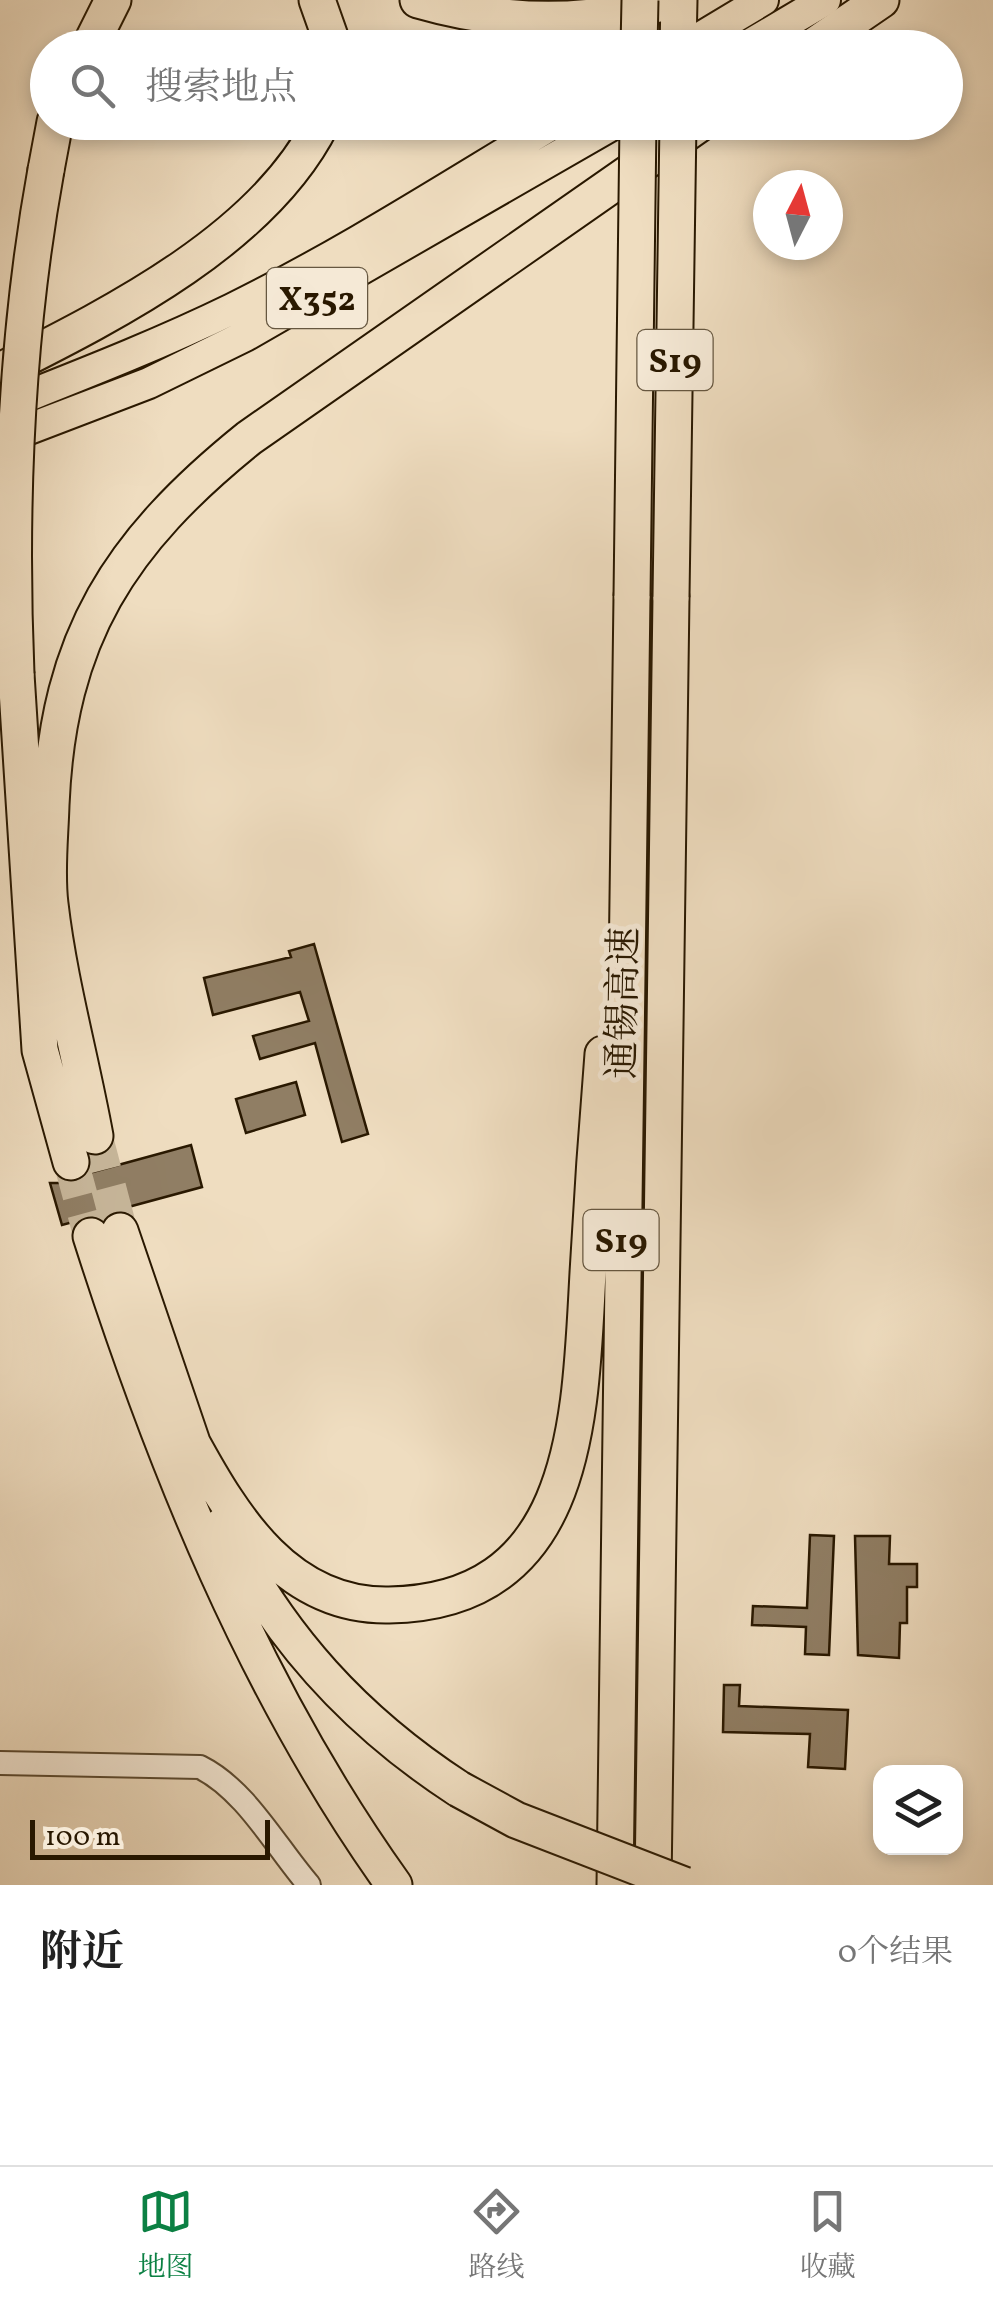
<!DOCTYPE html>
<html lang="zh">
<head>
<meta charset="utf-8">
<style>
  body { margin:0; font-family:Vollkorn,"Noto Serif SC",serif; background:#f6f6f6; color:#222 }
  .controls { position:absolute; right:30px; bottom:30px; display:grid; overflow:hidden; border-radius:20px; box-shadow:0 5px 15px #0003 }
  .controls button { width:90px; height:90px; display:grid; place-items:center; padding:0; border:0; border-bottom:2px solid #e0e0e0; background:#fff; color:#222; font:50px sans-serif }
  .compass { position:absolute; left:753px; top:170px; width:90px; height:90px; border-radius:50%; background:#fff; box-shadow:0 5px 15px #0003; rotate:6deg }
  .scale { position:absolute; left:30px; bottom:25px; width:240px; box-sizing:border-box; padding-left:10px; border:5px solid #291800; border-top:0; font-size:28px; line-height:35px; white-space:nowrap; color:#291800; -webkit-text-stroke:8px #f5e9d6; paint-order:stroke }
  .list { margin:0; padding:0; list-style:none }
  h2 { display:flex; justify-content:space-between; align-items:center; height:130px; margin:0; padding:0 40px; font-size:42px }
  h2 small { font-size:32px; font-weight:400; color:#767676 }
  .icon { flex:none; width:55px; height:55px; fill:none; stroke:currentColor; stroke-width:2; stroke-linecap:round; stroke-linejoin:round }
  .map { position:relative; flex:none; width:993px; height:1885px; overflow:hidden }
  .search { position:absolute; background:#fff; box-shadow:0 5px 15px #0003; left:30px; right:30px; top:30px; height:110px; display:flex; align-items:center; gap:25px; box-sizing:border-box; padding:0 35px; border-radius:55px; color:#767676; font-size:38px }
  .sheet { height:280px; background:#fff }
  nav { display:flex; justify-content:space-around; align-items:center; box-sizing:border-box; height:140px; border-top:2px solid #e0e0e0; background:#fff; font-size:28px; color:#767676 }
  nav a { display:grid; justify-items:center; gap:5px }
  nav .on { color:#0b8043 }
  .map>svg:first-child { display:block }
  .building { fill:#907e64; stroke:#291800; stroke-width:2.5 }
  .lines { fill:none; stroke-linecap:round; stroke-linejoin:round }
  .highway-tunnel { stroke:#c7b69a; stroke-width:35; stroke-dasharray:35 18; stroke-linecap:butt }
  .minor-casing { stroke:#5a4930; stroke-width:26 }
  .major-casing { stroke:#291800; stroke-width:34 }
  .highway-casing { stroke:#291800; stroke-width:39 }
  .minor { stroke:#f5e9d6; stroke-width:22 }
  .major { stroke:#efddc0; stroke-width:30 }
  .highway { stroke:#efddc0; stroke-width:35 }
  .highway-bridge-casing { stroke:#291800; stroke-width:39; stroke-linecap:butt }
  .highway-bridge { stroke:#efddc0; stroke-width:35 }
  .labels { text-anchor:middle; stroke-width:10; stroke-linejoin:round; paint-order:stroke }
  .shield { fill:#f5e9d6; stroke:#665740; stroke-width:2.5 }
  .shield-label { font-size:35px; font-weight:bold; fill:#291800 }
  .street-label { font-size:38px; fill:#291800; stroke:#f5e9d6 }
</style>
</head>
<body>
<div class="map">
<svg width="993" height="1885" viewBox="0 0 993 1885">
  <rect width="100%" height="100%" fill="#efddc0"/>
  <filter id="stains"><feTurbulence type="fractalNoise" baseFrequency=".002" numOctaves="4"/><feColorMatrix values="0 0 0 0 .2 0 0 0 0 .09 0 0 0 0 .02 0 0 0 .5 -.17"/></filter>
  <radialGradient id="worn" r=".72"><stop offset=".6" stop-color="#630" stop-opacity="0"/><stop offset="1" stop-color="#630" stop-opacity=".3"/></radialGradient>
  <path class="building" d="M 314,944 L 368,1134 L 342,1142 L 315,1043 L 260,1059 L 253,1036 L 309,1021 L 300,992 L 213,1015 L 204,978 L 291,957 L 289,951 Z
    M 296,1082 L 305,1115 L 246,1133 L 236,1099 Z
    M 191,1145 L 202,1187 L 62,1225 L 50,1183 L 76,1183 L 89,1173 Z
    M 810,1535 L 834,1536 L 829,1655 L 805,1654 L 806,1627 L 752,1625 L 753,1606 L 807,1608 Z
    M 855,1536 L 890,1536 L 889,1564 L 917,1564 L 917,1587 L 907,1587 L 907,1623 L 900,1623 L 899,1658 L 858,1655 Z
    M 724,1685 L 740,1685 L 739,1706 L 848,1710 L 845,1769 L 808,1767 L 810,1734 L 723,1732 Z"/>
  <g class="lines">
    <path class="highway-tunnel" d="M 95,1136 L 120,1231
      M 71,1162 L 91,1236"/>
    <g class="minor-casing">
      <path id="minor" d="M 0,1763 L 200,1767 C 246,1790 276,1847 309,1885"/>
    </g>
    <g class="major-casing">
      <path id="major" d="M 683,48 L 763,0
        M 744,48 L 825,0
        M 0,407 C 78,376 156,346 232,309 C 344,254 449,186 556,122
        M 0,440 L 149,383 L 245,336 L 617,122"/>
    </g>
    <g class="highway-casing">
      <path id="highway" d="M 317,0 L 334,48
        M 418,0 C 501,24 588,27 671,0
        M 89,48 L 113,0
        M 678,48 L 679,0
        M 811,48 L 881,0
        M 46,170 L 55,122
        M 0,371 C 113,314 264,239 322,122
        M 16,674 L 40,1050 L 71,1162
        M 95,1136 C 81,1059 59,982 50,904 C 46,872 50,838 51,805 C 58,637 120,542 249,438 L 702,122
        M 120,1231 L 199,1463
        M 91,1236 C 163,1462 255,1691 394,1885
        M 191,1441 C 234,1520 288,1607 389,1605 C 580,1602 580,1416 588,1273 C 592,1200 597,1127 603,1054
        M 223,1525 C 277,1637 356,1722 459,1789
        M 615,1885 L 632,596
        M 653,1885 L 671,597"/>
    </g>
    <use href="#minor" class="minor"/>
    <use href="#major" class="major"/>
    <use href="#highway" class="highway"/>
    <g class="highway-bridge-casing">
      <path id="highway-bridge" d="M 639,48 L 640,0
        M 632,596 L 638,122
        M 671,597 L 678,122
        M 16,674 C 9,506 16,335 46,170
        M 459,1789 L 516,1820 L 684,1885"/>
    </g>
    <use href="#highway-bridge" class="highway-bridge"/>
  </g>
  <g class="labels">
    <g class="shield">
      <rect x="267" y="268" width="100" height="60" rx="8"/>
      <rect x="637.5" y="330" width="75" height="60" rx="8"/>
      <rect x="583.5" y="1210" width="75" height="60" rx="8"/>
    </g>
    <g class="shield-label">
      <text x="317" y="310">X352</text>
      <text x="675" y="372">S19</text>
      <text x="621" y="1252">S19</text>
    </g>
    <g class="street-label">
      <text transform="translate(622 1003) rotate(-89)" y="13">通锡高速</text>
    </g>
  </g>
  <rect width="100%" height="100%" filter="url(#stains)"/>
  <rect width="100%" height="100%" fill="url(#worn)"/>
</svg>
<div class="controls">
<button><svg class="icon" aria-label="layers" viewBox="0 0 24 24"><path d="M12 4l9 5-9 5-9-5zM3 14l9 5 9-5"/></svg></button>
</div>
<svg class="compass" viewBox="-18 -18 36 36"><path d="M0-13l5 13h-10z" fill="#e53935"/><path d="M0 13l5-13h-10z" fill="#767676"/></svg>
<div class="scale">100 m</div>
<div class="search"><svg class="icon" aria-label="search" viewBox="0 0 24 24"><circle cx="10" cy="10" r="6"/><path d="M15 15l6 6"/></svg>搜索地点</div>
</div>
<section class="sheet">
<h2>附近<small>0个结果</small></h2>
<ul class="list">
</ul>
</section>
<nav>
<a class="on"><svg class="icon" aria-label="map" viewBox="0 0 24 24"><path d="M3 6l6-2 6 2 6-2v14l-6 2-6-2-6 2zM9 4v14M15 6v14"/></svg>地图</a>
<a><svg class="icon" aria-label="directions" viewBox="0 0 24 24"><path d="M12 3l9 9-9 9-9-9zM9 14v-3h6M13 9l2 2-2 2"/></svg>路线</a>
<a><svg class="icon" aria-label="saved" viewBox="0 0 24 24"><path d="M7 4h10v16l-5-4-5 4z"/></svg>收藏</a>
</nav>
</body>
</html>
